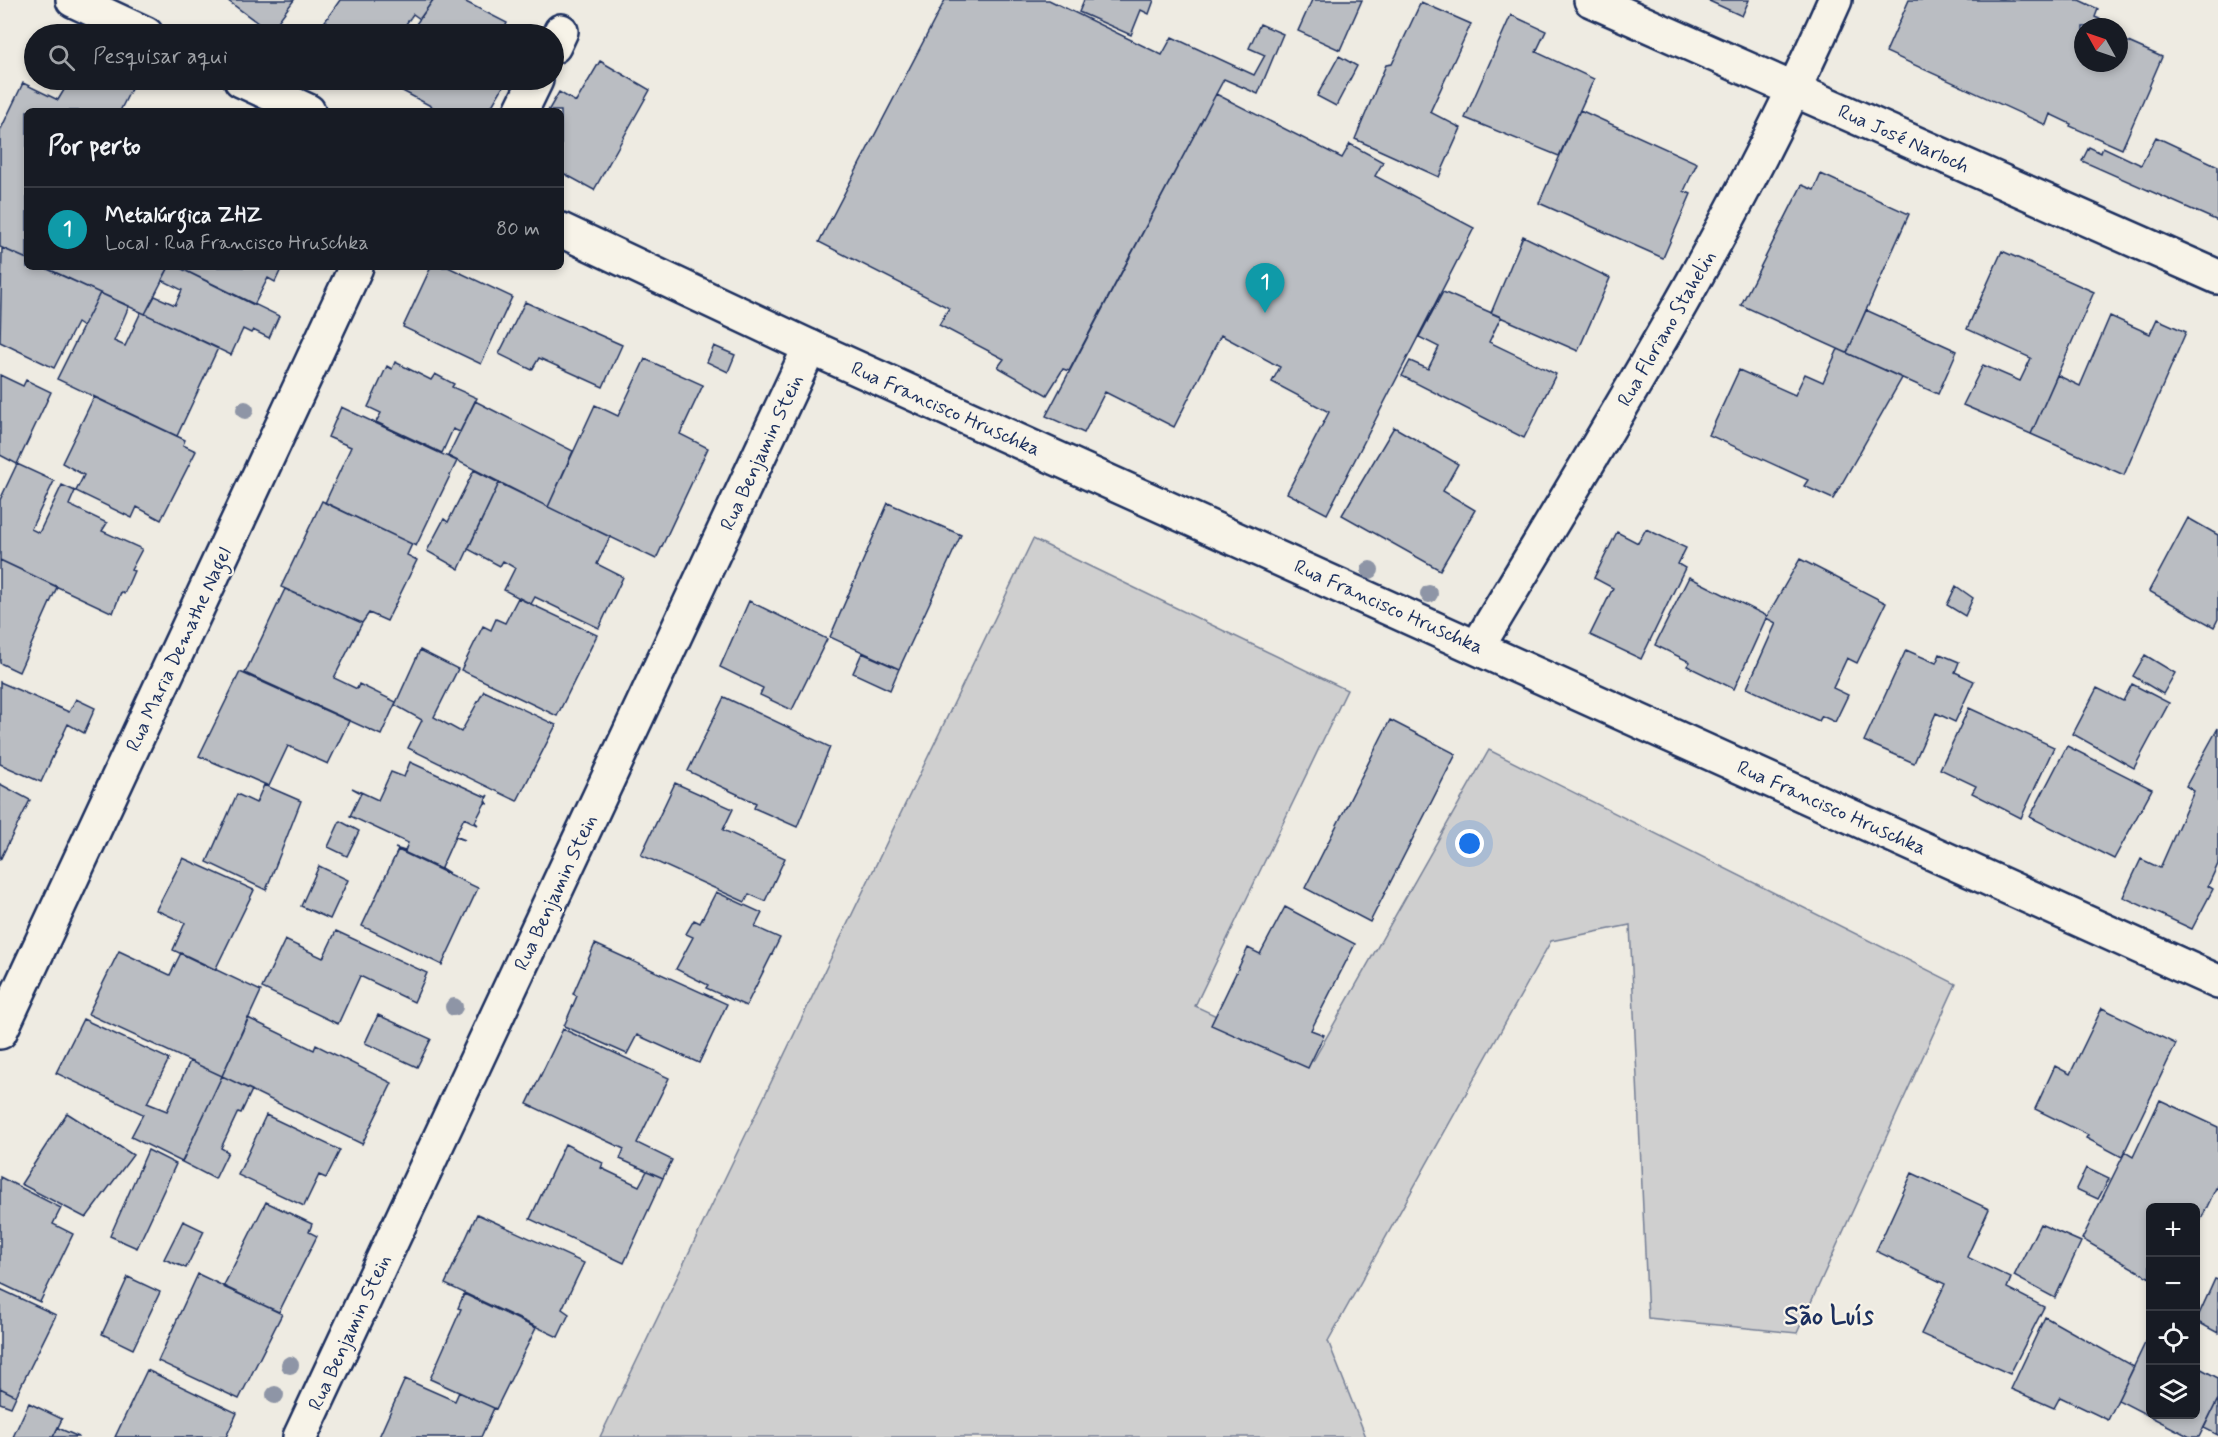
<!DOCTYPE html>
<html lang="pt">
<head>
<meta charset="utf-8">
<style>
  body { margin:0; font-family:Mynerve,sans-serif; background:#242831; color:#f1f3f6 }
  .controls { position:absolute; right:18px; bottom:18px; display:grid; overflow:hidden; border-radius:9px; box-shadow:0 3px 9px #0003 }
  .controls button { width:54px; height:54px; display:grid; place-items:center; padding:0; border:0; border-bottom:2px solid #363941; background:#171b24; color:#f1f3f6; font:30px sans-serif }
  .compass { position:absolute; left:2074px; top:18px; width:54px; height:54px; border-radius:50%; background:#171b24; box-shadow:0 3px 9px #0003; rotate:310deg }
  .you { position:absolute; left:1470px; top:844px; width:21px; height:21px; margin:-15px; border:4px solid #fff; border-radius:50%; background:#1a73e8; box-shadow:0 0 0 9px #1a73e833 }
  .badge { display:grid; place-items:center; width:39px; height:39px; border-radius:50%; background:#c8321e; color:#fff; font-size:20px; font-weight:700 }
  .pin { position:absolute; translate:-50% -50px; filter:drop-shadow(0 2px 3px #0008) }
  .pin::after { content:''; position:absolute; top:32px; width:21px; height:18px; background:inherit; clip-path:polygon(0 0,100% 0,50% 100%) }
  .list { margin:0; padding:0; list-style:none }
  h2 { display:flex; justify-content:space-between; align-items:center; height:78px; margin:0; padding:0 24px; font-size:26px }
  h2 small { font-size:20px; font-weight:400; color:#9ea1a6 }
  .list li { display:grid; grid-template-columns:39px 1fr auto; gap:18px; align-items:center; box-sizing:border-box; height:84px; padding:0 24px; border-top:2px solid #363941 }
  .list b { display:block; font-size:22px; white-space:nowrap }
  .list p { margin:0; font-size:20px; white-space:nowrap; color:#9ea1a6 }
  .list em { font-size:20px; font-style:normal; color:#9ea1a6 }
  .icon { flex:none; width:33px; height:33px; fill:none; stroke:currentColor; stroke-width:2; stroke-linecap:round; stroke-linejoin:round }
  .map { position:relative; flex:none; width:2218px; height:1437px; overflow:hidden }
  .search { position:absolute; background:#171b24; box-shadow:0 3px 9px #0003; left:24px; top:24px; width:540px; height:66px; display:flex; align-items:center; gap:15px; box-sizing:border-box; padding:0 21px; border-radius:33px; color:#9ea1a6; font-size:22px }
  .panel { position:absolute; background:#171b24; box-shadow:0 3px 9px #0003; left:24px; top:108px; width:540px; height:162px; border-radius:9px }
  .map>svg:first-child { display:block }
  .green { fill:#cfcfcf; stroke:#757f96; stroke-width:1.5 }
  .building { fill:#babdc2; stroke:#1b2f5e; stroke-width:1.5 }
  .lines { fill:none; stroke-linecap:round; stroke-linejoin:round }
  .street-casing { stroke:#1b2f5e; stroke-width:38 }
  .secondary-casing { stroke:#1b2f5e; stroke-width:38 }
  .street { stroke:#f7f3e8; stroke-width:33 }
  .secondary { stroke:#f7f3e8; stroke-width:33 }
  .tree { fill:#8e95a6 }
  .labels { text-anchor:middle; stroke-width:4.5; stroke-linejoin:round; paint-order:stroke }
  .street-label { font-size:20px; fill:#1b2f5e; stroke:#f7f3e8 }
  .district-label { font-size:26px; font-weight:bold; fill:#1b2f5e; stroke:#f7f3e8 }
</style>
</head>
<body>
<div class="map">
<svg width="2218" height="1437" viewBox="0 0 2218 1437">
  <rect width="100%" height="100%" fill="#eeebe2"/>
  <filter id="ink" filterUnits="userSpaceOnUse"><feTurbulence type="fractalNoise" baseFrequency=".0167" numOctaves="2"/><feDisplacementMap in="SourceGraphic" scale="12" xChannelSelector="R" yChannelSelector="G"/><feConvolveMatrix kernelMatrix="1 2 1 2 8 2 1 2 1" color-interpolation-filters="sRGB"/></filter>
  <g filter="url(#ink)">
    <path class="green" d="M 1033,539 L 1347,690 L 1195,1006 L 1313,1061 L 1489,750 L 1956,984 L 1797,1333 L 1648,1318 L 1630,925 L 1551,941 L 1328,1341 L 1366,1437 L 600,1437 Z"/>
    <path class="building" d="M 227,0 L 294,0 L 270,32 Z
      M 340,0 L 433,0 L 420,19 L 413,14 L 399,34 L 316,34 Z
      M 433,0 L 462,0 L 507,23 L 502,34 L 409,34 Z
      M 945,0 L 1049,0 L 1162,55 L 1172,37 L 1254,75 L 1265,55 L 1249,48 L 1260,24 L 1283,34 L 1258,94 L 1224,79 L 1069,371 L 1063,369 L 1047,395 L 998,367 L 1004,359 L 939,325 L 949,308 L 819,242 Z
      M 1084,0 L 1154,0 L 1149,14 L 1141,10 L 1131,35 L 1079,12 Z
      M 1312,0 L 1362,0 L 1340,50 L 1298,31 Z
      M 1707,0 L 1749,0 L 1742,16 Z
      M 1909,0 L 2079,0 L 2098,9 L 2095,17 L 2115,26 L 2083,27 L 2083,63 L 2119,63 L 2119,38 L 2162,57 L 2122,149 L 2070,126 L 2071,124 L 2050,114 L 2046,125 L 1886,52 Z
      M 1421,2 L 1471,24 L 1430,112 L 1461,128 L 1439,177 L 1355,139 L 1386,65 L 1392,64 Z
      M 1511,15 L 1546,31 L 1536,52 L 1594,79 L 1559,156 L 1465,118 Z
      M 1339,56 L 1357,66 L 1336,106 L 1317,96 Z
      M 600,61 L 650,90 L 594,190 L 561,172 L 561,111 L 548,111 L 559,92 L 576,102 Z
      M 70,80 L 135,81 L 120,111 L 27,111 L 27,259 L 0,247 L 0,131 L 23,83 L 58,100 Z
      M 382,80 L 507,80 L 489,111 L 440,111 Z
      M 1216,94 L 1342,158 L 1350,144 L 1383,162 L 1375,176 L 1474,228 L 1327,514 L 1287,493 L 1329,412 L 1272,382 L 1280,367 L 1221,335 L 1174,427 L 1105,392 L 1084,433 L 1046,416 Z
      M 1580,110 L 1697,163 L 1684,191 L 1691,194 L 1663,258 L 1539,203 Z
      M 2156,137 L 2218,166 L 2218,221 L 2082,161 L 2089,147 L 2101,153 L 2103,147 L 2141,165 Z
      M 1821,174 L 1909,214 L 1847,353 L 1741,305 L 1802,185 L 1814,190 Z
      M 1523,236 L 1610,278 L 1578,351 L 1491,313 Z
      M 2,248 L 27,259 L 27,267 L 43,267 L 100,293 L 83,327 L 77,323 L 54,368 L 0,342 Z
      M 2002,251 L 2094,292 L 2031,434 L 1963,405 L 1983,365 L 2020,381 L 2031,358 L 1967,329 Z
      M 44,267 L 169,267 L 145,314 Z
      M 169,267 L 178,267 L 279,316 L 269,338 L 253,330 L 251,333 L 243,329 L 231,355 L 145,314 L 155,296 L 175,305 L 182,290 L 162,280 Z
      M 178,267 L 282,267 L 275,282 L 268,278 L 254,305 Z
      M 431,267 L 448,267 L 512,297 L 481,364 L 403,327 Z
      M 1443,292 L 1501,317 L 1489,342 L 1556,374 L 1524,438 L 1402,376 L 1410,361 L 1428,369 L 1439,347 L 1419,337 Z
      M 100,293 L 129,306 L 114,341 L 125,346 L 141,312 L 218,348 L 177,436 L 57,379 Z
      M 525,302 L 622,345 L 603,387 L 539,358 L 532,370 L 499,354 Z
      M 1866,310 L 1957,351 L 1938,394 L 1847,353 Z
      M 2110,316 L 2150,334 L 2157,319 L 2186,332 L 2124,475 L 2031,434 L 2057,375 L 2080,386 Z
      M 714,346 L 735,355 L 728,372 L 707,362 Z
      M 1838,349 L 1902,378 L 1833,499 L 1804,486 L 1808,480 L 1709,435 L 1739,370 L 1795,395 L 1805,374 L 1823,382 Z
      M 645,359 L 703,385 L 680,434 L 708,448 L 656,559 L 548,507 L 595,405 L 618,416 Z
      M 395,362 L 431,380 L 435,374 L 454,384 L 452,387 L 477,398 L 460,432 L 453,429 L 442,453 L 376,422 L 381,413 L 368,407 L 387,366 L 392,369 Z
      M 0,375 L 23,386 L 26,380 L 51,392 L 17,464 L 0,455 Z
      M 94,397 L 185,440 L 183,445 L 196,451 L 161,520 L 137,507 L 132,518 L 76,491 L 84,475 L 62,463 Z
      M 475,401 L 573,451 L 548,507 L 448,456 Z
      M 341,407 L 457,461 L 416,546 L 325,503 L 351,447 L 328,437 Z
      M 1394,427 L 1458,464 L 1443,491 L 1475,510 L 1440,570 L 1342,515 Z
      M 17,464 L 54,481 L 31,529 L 39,533 L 62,485 L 75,491 L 69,505 L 107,523 L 102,531 L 142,549 L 131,570 L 134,571 L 124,594 L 121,592 L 113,613 L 0,560 L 0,500 Z
      M 474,470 L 499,483 L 459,569 L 427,551 L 444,519 L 448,522 Z
      M 499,483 L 610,537 L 597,564 L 623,577 L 599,628 L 535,597 L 531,604 L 504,590 L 515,568 L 503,561 L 500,566 L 468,549 Z
      M 322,501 L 412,544 L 407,555 L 417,560 L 387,621 L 369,613 L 362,623 L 281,587 Z
      M 888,503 L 961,535 L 899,669 L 830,637 Z
      M 2188,518 L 2218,535 L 2218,619 L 2214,627 L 2149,591 Z
      M 1646,529 L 1686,548 L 1678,564 L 1685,568 L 1641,659 L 1590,635 L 1613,588 L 1594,578 L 1617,532 L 1638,543 Z
      M 1800,559 L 1886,603 L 1857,663 L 1847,658 L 1833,688 L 1848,695 L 1835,722 L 1822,716 L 1819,721 L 1747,688 L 1776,623 L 1766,618 Z
      M 0,560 L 57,587 L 19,672 L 0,663 Z
      M 1689,577 L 1767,616 L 1734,689 L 1687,666 L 1690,662 L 1655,645 Z
      M 1956,586 L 1973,598 L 1965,616 L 1947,605 Z
      M 285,589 L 362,623 L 334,678 L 357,689 L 359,684 L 396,702 L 381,735 L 245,673 Z
      M 518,598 L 597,635 L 557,716 L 461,670 L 483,626 L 491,630 L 496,619 L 505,623 Z
      M 749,601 L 827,639 L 792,710 L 760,695 L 763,688 L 720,667 Z
      M 420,650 L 458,669 L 434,717 L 461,732 L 484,691 L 556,725 L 517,801 L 408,748 L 422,720 L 395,705 Z
      M 1906,650 L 1936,663 L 1940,654 L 1959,662 L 1955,672 L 1974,681 L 1955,722 L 1936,713 L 1914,763 L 1864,741 Z
      M 862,653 L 899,669 L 890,690 L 853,673 Z
      M 2145,655 L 2175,673 L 2163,694 L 2133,676 Z
      M 240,672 L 349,721 L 328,764 L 288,746 L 269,786 L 199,756 Z
      M 0,682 L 69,712 L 76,699 L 95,708 L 84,733 L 68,724 L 41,782 L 0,764 Z
      M 2132,684 L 2169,703 L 2134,768 L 2073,734 L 2097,688 L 2123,701 Z
      M 724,697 L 830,747 L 797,827 L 754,808 L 756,803 L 688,771 Z
      M 1969,708 L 2054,747 L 2021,818 L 1972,793 L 1976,786 L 1940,769 Z
      M 1390,720 L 1456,754 L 1370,922 L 1305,888 Z
      M 2218,728 L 2218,864 L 2208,886 L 2213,889 L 2192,929 L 2123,897 L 2141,859 L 2160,868 L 2194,791 L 2186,786 Z
      M 2067,746 L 2152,789 L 2114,859 L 2030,817 Z
      M 410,762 L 486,797 L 488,795 L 485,801 L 488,804 L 485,803 L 475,822 L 478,825 L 464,818 L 455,836 L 465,840 L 455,837 L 441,868 L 449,873 L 395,848 L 405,851 L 408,843 L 350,816 L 361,793 L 352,788 L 378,800 L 391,772 L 404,777 Z
      M 675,783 L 733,809 L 723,830 L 785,858 L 765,901 L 749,894 L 745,902 L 641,855 Z
      M 0,784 L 30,800 L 0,860 Z
      M 264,785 L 301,801 L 266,890 L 207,862 L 237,794 L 256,803 Z
      M 340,821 L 359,831 L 347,856 L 328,847 Z
      M 398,850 L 478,888 L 442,965 L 362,926 Z
      M 183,858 L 254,890 L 215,970 L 173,950 L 185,923 L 156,910 Z
      M 319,866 L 348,880 L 330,919 L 301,906 Z
      M 716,892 L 762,913 L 755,927 L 780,938 L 746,1006 L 706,988 L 708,985 L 676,969 L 693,937 L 686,934 L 694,920 L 700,923 Z
      M 1285,907 L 1355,944 L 1311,1030 L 1324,1035 L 1308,1068 L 1211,1025 L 1248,948 L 1260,954 Z
      M 336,931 L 427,973 L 414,1002 L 360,976 L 338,1024 L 262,988 L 285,940 L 323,958 Z
      M 595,944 L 727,1004 L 699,1063 L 637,1035 L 627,1054 L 564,1026 L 577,996 L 573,994 Z
      M 119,951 L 170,975 L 181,953 L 261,991 L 222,1076 L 88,1014 Z
      M 2102,1008 L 2176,1044 L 2122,1157 L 2086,1138 L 2088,1135 L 2035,1109 L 2055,1066 L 2070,1074 Z
      M 378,1015 L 431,1039 L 417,1067 L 365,1043 Z
      M 248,1018 L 314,1050 L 316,1045 L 392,1083 L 362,1144 L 222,1076 Z
      M 83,1019 L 169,1059 L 147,1103 L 167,1111 L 190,1061 L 222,1076 L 182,1162 L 131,1137 L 143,1114 L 56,1073 Z
      M 563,1029 L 669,1078 L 637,1143 L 672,1160 L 663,1178 L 620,1159 L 624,1149 L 527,1104 Z
      M 222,1076 L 252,1090 L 241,1113 L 238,1112 L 221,1148 L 228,1152 L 215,1179 L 182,1162 Z
      M 2160,1100 L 2218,1127 L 2218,1189 L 2216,1188 L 2196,1230 L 2196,1208 L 2150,1208 L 2150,1278 L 2082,1239 L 2125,1152 L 2133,1157 Z
      M 67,1113 L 133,1155 L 86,1218 L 21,1184 Z
      M 266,1115 L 340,1150 L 326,1178 L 319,1175 L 304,1206 L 238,1175 Z
      M 565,1144 L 603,1163 L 601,1168 L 639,1186 L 647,1171 L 663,1178 L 624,1263 L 530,1219 Z
      M 148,1150 L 176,1164 L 137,1248 L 110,1236 Z
      M 2086,1168 L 2109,1179 L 2098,1199 L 2076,1189 Z
      M 1912,1173 L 1989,1209 L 1967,1257 L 2011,1278 L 2007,1288 L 2044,1307 L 2010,1374 L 1921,1334 L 1945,1284 L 1876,1251 Z
      M 0,1177 L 61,1208 L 53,1224 L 73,1234 L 40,1302 L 0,1283 Z
      M 266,1202 L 312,1224 L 309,1232 L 317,1236 L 279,1312 L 223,1287 Z
      M 477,1214 L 584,1263 L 562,1309 L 569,1314 L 558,1337 L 445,1284 Z
      M 183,1221 L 204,1231 L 186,1268 L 164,1259 Z
      M 2040,1224 L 2081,1242 L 2055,1298 L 2014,1276 Z
      M 198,1274 L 282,1314 L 239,1399 L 158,1361 Z
      M 128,1277 L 160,1292 L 133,1349 L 102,1334 Z
      M 2215,1279 L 2218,1280 L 2218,1333 L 2196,1321 Z
      M 0,1289 L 56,1315 L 16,1396 L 0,1388 Z
      M 464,1294 L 536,1328 L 496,1409 L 430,1379 L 461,1309 L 458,1308 Z
      M 2045,1317 L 2134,1367 L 2108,1420 L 2060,1397 L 2054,1408 L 2011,1389 Z
      M 2147,1339 L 2150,1341 L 2150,1414 L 2196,1414 L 2196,1366 L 2218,1378 L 2218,1399 L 2199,1437 L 2190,1437 L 2118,1400 Z
      M 147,1370 L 237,1413 L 226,1437 L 115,1437 Z
      M 405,1379 L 455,1401 L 459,1392 L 494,1408 L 481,1437 L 379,1437 Z
      M 0,1388 L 16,1396 L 11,1407 L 0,1403 Z
      M 2218,1399 L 2218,1435 L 2204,1428 Z
      M 29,1403 L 62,1419 L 53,1437 L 13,1437 Z
      M 58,1428 L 79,1437 L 53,1437 Z"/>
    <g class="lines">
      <g class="street-casing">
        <path id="street" d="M 1591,0 L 2218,277
          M 554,46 L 561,31
          M 521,111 L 536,80
          M 1478,646 C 1604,435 1736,226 1835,0
          M 0,1032 L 356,267
          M 300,1437 L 810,347"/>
      </g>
      <g class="secondary-casing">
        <path id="secondary" d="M 73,0 L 146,34
          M 241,80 L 308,111
          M 561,230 L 810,347 L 2218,982"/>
      </g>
      <use href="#street" class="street"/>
      <use href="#secondary" class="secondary"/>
    </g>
    <g class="tree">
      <circle cx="245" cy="410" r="9"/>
      <circle cx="1370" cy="570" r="9"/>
      <circle cx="1429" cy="594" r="9"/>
      <circle cx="454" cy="1007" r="9"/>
      <circle cx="290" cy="1365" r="9"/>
      <circle cx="275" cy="1395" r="9"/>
    </g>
  </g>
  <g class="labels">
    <g class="street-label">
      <text transform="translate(1904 138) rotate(24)" y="7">Rua José Narloch</text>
      <text transform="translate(1666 328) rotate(-60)" y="7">Rua Floriano Stahelin</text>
      <text transform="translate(946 408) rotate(24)" y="7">Rua Francisco Hruschka</text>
      <text transform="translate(761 452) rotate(-65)" y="7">Rua Benjamin Stein</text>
      <text transform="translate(1389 606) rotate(24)" y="7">Rua Francisco Hruschka</text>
      <text transform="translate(178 649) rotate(-65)" y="7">Rua Maria Demathe Nagel</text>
      <text transform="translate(1832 807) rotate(24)" y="7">Rua Francisco Hruschka</text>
      <text transform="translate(555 892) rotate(-65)" y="7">Rua Benjamin Stein</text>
      <text transform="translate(349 1332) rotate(-65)" y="7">Rua Benjamin Stein</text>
    </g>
    <g class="district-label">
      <text x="1829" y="1324">São Luís</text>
    </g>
  </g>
</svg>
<div class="controls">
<button>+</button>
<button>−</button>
<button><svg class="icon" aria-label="locate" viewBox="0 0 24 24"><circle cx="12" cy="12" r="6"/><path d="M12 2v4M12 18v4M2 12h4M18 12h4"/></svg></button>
<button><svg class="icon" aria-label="layers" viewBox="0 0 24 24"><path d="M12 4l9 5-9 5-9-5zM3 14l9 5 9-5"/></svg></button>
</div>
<svg class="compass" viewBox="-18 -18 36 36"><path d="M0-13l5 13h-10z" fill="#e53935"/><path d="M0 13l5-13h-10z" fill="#9ea1a6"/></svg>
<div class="you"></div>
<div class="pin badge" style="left:1265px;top:313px;background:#0f9aa8">1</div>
<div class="search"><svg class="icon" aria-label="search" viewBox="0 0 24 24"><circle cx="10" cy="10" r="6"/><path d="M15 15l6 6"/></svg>Pesquisar aqui</div>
<section class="panel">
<h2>Por perto<small></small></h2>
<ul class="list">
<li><span class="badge" style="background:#0f9aa8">1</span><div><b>Metalúrgica ZHZ</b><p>Local · Rua Francisco Hruschka</p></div><em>80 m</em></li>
</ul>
</section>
</div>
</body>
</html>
